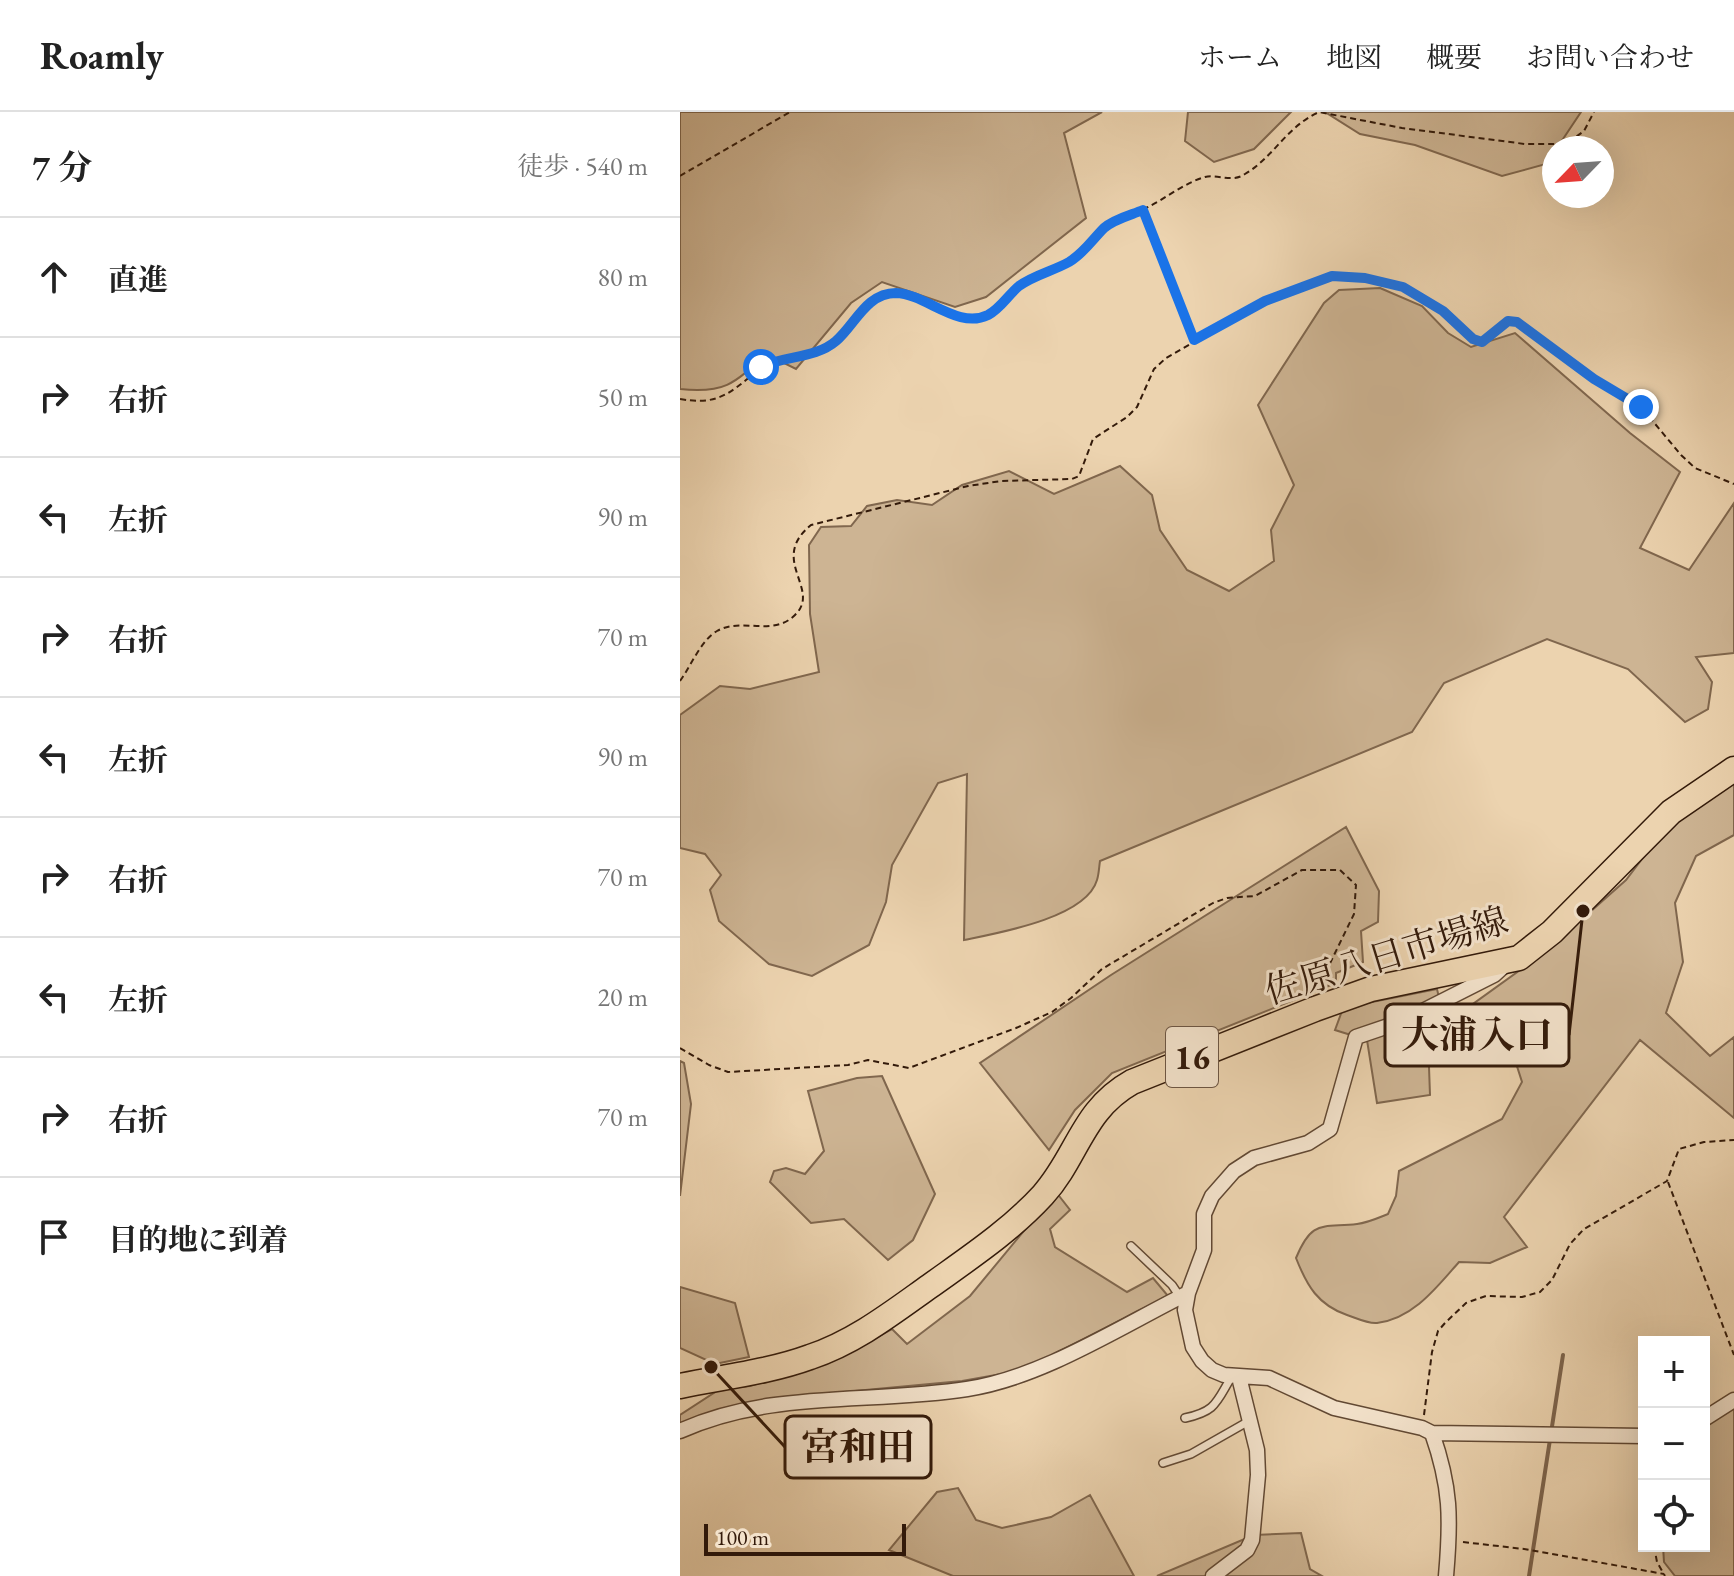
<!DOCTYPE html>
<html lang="ja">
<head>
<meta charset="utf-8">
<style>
  body { margin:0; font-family:"EB Garamond","Noto Serif JP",serif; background:#f6f6f6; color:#222 }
  .controls { position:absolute; right:24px; bottom:24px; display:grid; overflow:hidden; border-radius:0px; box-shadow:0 8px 32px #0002 }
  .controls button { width:72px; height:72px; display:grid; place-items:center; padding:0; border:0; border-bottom:2px solid #e0e0e0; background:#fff; color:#222; font:40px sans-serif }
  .compass { position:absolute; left:862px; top:24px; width:72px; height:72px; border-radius:50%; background:#fff; box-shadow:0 8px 32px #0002; rotate:245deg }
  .scale { position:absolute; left:24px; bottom:20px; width:202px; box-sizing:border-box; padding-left:8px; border:4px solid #331a0a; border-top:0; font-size:22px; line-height:28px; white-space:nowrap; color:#331a0a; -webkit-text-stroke:6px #f3e2cb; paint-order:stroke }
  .stop { position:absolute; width:24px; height:24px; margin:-18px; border:6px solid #1a73e8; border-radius:50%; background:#fff }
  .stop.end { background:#1a73e8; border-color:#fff; box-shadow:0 2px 8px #0008 }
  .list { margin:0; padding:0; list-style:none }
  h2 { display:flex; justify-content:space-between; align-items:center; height:104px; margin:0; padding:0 32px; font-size:34px }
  h2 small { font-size:26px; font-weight:400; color:#767676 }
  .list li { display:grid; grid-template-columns:52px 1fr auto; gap:24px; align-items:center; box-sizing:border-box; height:120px; padding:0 32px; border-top:2px solid #e0e0e0 }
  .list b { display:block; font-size:30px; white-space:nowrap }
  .list em { font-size:26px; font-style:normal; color:#767676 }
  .icon { flex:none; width:44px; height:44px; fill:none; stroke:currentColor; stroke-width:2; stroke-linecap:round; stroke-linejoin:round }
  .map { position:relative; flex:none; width:1054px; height:1464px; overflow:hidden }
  header { display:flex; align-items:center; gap:48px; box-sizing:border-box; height:112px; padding:0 40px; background:#fff; border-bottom:2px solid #e0e0e0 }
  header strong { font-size:38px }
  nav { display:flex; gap:44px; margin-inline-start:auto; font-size:28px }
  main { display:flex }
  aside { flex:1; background:#fff }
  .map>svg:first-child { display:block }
  .green { fill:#cdb493; stroke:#80674e; stroke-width:2 }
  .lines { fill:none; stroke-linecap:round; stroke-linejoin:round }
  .stream { stroke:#7c634b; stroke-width:4 }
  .lane-casing { stroke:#614833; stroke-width:10 }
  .street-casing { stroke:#614833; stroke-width:17 }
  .primary-casing { stroke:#331a0a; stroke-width:27 }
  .path { stroke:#331a0a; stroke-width:2; stroke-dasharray:6 4; stroke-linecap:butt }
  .lane { stroke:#f3e2cb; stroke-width:7 }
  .street { stroke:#f3e2cb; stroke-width:14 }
  .primary { stroke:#ecd3af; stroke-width:24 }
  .route { stroke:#1a73e8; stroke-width:10 }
  .labels { text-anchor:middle; stroke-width:6; stroke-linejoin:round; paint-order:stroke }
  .shield { fill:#f3e2cb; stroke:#6d5644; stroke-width:2 }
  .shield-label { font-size:34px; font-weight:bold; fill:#331a0a }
  .street-label { font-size:36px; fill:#331a0a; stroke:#f3e2cb }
  .leader { fill:none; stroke:#331a0a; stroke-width:3 }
  .callout-dot { fill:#331a0a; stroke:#f3e2cb; stroke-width:3 }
  .callout { fill:#f3e2cb; stroke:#331a0a; stroke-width:3 }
  .callout-label { font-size:38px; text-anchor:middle; font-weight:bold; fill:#331a0a }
</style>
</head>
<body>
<header>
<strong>Roamly</strong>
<nav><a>ホーム</a><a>地図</a><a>概要</a><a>お問い合わせ</a></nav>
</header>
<main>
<aside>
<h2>7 分<small>徒歩 · 540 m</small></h2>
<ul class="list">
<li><svg class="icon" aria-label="ahead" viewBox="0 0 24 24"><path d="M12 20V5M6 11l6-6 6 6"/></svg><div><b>直進</b></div><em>80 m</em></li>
<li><svg class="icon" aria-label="right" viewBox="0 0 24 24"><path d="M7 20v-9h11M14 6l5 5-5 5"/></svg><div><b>右折</b></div><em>50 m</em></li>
<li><svg class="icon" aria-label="left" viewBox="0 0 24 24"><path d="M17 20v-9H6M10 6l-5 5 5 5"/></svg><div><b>左折</b></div><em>90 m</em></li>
<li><svg class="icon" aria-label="right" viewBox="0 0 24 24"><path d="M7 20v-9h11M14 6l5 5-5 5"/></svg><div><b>右折</b></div><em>70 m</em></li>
<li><svg class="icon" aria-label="left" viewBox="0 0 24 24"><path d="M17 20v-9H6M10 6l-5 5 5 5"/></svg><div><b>左折</b></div><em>90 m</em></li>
<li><svg class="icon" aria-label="right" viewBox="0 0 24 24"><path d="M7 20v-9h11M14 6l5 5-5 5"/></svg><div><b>右折</b></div><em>70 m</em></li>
<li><svg class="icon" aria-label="left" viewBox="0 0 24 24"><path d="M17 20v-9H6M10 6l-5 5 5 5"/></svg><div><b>左折</b></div><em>20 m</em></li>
<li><svg class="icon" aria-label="right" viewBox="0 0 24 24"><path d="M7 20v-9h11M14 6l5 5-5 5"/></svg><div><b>右折</b></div><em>70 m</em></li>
<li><svg class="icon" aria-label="arrive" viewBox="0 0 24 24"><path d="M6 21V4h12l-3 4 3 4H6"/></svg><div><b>目的地に到着</b></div></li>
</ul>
</aside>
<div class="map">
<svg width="1054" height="1464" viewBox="0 0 1054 1464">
  <rect width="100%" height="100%" fill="#ecd3af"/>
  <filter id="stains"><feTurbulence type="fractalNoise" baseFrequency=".0025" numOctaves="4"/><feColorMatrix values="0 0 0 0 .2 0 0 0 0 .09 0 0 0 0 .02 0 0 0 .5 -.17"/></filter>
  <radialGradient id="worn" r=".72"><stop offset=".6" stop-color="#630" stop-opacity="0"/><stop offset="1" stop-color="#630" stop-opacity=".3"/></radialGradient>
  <path class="green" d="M 0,0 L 422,0 L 384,21 L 406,106 L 306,185 L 275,195 L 202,170 L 171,191 L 116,257 L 86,242 C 55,271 45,282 0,277 Z
    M 508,0 L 611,0 L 574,37 L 534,50 L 505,29 Z
    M 645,0 L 901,0 L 877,36 L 874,36 L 866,52 L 822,64 L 735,33 L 680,22 Z
    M 700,176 L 742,194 L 768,221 L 791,235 L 835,221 L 950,321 L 1000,360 L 960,436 L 1009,458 L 1054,391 L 1054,541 L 1016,545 L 1032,570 L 1028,597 L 1005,610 L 948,557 L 867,527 L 764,571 L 732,620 L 420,749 C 419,755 419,762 417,768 C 406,806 318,821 284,828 L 287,662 L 258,671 L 212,753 L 206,790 L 189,833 L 132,864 L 89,852 L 39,809 L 30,778 L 41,763 L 25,742 L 0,736 L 0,603 L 40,574 L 70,577 L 139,560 L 130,502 L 129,433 L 141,415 L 171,414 L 187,394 L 217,388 L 252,393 L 282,373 L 329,359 L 374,382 L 440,354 L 472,383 L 480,418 L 507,458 L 549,479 L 594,449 L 591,418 L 614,373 L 578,293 L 644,191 L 659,178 Z
    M 1054,669 L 1054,723 L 1016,744 L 995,791 L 1003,850 L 986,901 L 1030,944 L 1054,925 L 1054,1006 L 960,928 L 824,1105 L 847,1135 L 810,1151 L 779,1150 C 757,1175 733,1207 697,1211 C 688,1212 676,1206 667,1203 C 638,1193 627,1174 616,1146 C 632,1107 642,1116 677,1112 C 687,1111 698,1106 708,1102 L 716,1084 L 719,1059 L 822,1007 L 842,970 L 826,920 L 786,897 L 865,840 L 946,768 L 981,722 Z
    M 666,715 L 699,779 L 698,810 L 681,819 L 683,850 L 656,861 L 656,871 L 432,961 L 395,998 L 369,1038 L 300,951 L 431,863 Z
    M 757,877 L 766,917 L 748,927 L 750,983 L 697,991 L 687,928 L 655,918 L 662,899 L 682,892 Z
    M 0,949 L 4,951 L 11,992 L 0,1084 Z
    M 202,964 L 255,1082 L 233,1128 L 208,1148 L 164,1107 L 131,1111 L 90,1070 L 94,1059 L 106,1056 L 125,1062 L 144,1039 L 128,979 L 177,966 Z
    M 376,1080 L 390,1098 L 370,1117 L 375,1135 L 447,1180 L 473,1166 L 488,1184 L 343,1258 L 282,1269 L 121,1284 L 0,1315 L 0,1303 L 40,1277 L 70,1274 L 153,1249 L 212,1217 L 227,1232 L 290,1184 Z
    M 0,1175 L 55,1191 L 69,1245 L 35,1252 L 0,1236 Z
    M 1054,1294 L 1054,1464 L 995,1464 L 984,1450 L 983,1434 L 1024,1434 L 1024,1312 Z
    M 278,1376 L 296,1408 L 322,1416 L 371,1405 L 410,1383 L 454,1464 L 273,1464 L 209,1438 L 257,1380 Z
    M 621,1421 L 630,1457 L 642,1464 L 477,1464 L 574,1423 Z"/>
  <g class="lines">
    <path class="stream" d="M 849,1464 L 883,1243"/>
    <g class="lane-casing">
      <path id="lane" d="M 451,1134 L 492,1173 L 500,1185
        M 505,1306 C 537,1299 536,1290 552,1264
        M 483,1351 L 511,1342 L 569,1309"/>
    </g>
    <g class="street-casing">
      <path id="street" d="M 825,853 L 814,863 L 723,909 L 676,925 L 650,1017 L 628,1031 L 574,1046 L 554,1059 L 532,1084 L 524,1102 L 524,1138 L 508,1181 L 505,1198 L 513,1235 L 522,1249 L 532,1258 L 544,1263 L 589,1266 L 654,1296 L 742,1316 L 752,1321 L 964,1324
        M 1024,1307 L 1054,1288
        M 0,1319 C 89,1278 191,1292 287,1277 C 361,1266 440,1215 508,1181
        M 752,1321 C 771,1375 771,1407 766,1464
        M 533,1464 L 567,1438 L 572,1428 L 578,1363 L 577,1338 L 559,1265"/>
    </g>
    <g class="primary-casing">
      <path id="primary" d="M 0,1274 C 43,1265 89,1260 130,1245 C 175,1230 212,1201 250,1174 C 289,1146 330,1119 363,1083 C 398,1044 402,998 452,970 L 635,897 L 691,877 L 839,846 L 872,820 L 991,700 L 1054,657"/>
    </g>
    <path class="path" d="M 0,64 L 110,0
      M 463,99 L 514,227
      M 0,287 C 30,292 43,287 66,268 C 76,260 84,251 96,248 C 114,243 132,245 148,235 C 169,223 177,195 199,184 C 238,166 272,221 308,203 C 321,196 328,183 339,174 C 356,160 380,157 398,144 C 411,134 419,118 433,111 C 443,105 455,102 466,96 C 485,87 504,71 525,65 C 539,62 552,71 565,62 C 594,45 606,15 639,0 L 722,16 L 845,32 L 876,32 L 893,27 L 904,19 L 914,0
      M 0,569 C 11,554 21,528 37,519 C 62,505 93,525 115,503 C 142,477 88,448 131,413 L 288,374 L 321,369 L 392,367 L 399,364 L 413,327 L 447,305 L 457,295 L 474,257 L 486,246 L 585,189 L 652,164 L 685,166 L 723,175 L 763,199 L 793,227 L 802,230 L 828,209 L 837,210 L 914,267 L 961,295 L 1001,343 L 1015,356 L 1054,372
      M 0,936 L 29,953 L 48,960 L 168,953 L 188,948 L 229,956 L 336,916 L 372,900 L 391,886 L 422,857 L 533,791 L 547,786 L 575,784 L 622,758 L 660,758 L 676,773 L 674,802 L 638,876
      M 988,1070 L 1054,1243
      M 744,1303 L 752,1240 L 758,1219 L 765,1211 L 786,1191 L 797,1187 L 806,1184 L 842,1185 L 860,1180 L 872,1168 L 890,1132 L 904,1117 L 987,1069 L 999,1037 L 1024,1030 L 1054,1028
      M 783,1430 L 844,1437 L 984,1462
      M 974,1434 L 977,1450 L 985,1464"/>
    <use href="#lane" class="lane"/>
    <use href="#street" class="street"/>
    <use href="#primary" class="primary"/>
  </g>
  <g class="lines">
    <path class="route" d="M 81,255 C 105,243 135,247 156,229 C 175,213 186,181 216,181 C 246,182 278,218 308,203 C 321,196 328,183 339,174 C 354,163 373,159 389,150 C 404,141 412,128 424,116 C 434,107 451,103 463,98 L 514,228 L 585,189 L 652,164 L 685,166 L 723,175 L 763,199 L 793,227 L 802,230 L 828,209 L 837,210 L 914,267 L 961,295"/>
  </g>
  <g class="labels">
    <rect class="shield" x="486" y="915" width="52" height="60" rx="6"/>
    <g class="shield-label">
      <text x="512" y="957">16</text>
    </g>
    <g class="street-label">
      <text transform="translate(706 843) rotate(-17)" y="13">佐原八日市場線</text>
    </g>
  </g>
  <path class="leader" d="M903 799L889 923M31 1255L105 1335"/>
  <g class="callout-dot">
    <circle cx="903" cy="799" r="8"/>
    <circle cx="31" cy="1255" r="8"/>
  </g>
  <g class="callout">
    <rect x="705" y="892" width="184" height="62" rx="8"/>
    <rect x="105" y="1304" width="146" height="62" rx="8"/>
  </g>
  <g class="callout-label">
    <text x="797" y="936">大浦入口</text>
    <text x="178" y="1348">宮和田</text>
  </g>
  <rect width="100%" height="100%" filter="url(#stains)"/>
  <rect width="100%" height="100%" fill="url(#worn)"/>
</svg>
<div class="controls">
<button>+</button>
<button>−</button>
<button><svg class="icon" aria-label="locate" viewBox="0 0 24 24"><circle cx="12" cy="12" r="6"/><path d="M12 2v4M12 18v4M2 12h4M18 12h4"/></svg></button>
</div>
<svg class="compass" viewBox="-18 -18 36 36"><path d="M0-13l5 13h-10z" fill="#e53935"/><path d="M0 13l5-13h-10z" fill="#767676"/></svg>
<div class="scale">100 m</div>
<div class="stop" style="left:81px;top:255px"></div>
<div class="stop end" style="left:961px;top:295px"></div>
</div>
</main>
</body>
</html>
